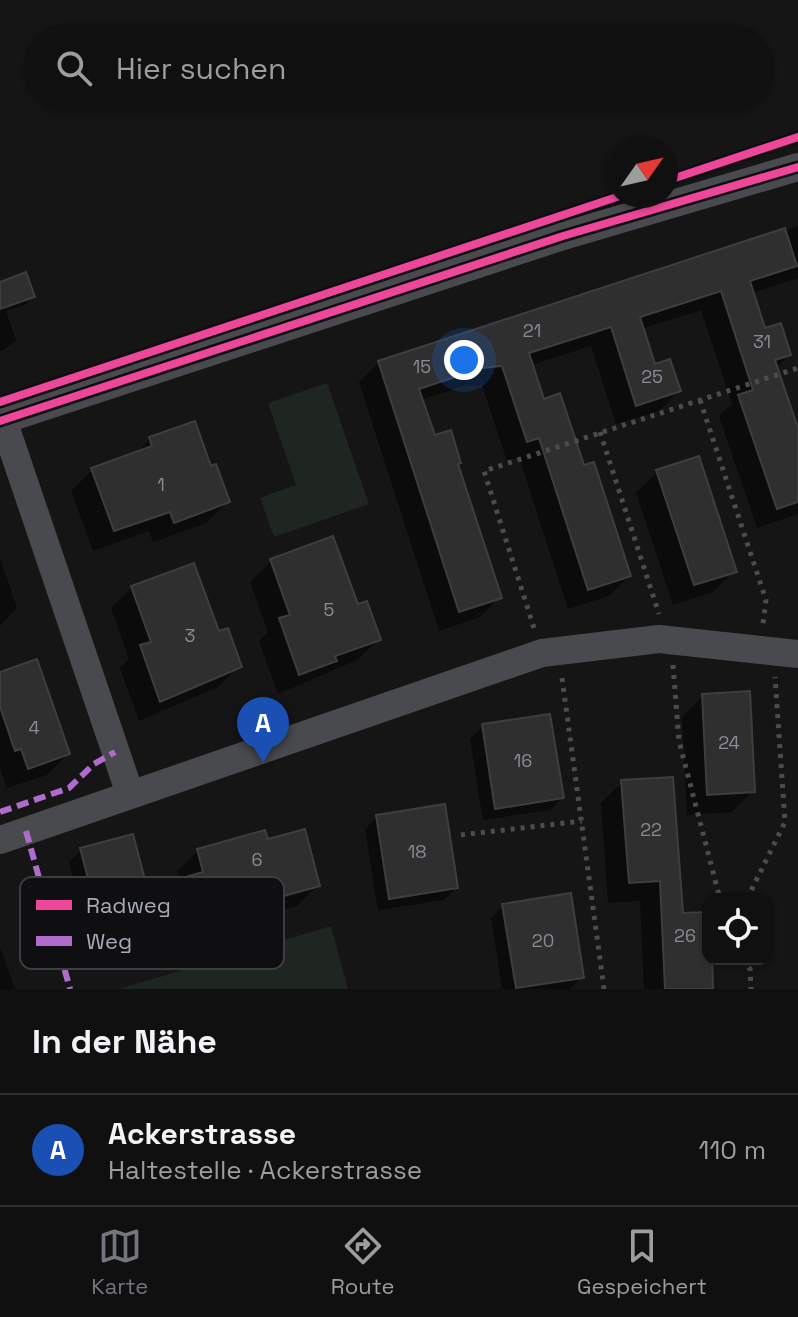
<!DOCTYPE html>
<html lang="de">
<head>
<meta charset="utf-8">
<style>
  body { margin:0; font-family:"Space Grotesk",sans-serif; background:#1e1e1e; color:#f1f3f6 }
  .controls { position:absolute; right:24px; bottom:24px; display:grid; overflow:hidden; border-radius:16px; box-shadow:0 2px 6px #0004 }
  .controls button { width:72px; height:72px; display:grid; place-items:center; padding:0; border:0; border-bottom:2px solid #303030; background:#101010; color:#f1f3f6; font:40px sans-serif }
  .compass { position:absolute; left:606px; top:136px; width:72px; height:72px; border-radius:50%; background:#101010; box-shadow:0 2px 6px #0004; rotate:56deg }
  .you { position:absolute; left:464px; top:360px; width:28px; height:28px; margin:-20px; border:6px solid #fff; border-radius:50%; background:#1a73e8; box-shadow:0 0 0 12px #1a73e833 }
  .badge { display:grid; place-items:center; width:52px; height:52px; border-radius:50%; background:#74767d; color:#fff; font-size:26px; font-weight:700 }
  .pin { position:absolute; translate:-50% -66px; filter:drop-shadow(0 2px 4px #0008) }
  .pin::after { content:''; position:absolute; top:42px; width:28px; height:24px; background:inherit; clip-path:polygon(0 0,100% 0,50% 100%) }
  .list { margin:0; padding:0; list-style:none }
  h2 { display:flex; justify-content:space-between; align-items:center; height:104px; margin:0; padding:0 32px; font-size:34px }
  h2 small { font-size:26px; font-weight:400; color:#9c9d9f }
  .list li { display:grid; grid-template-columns:52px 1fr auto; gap:24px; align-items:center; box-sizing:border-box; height:112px; padding:0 32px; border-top:2px solid #303030 }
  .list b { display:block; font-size:30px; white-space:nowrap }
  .list p { margin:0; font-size:26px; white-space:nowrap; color:#9c9d9f }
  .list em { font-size:26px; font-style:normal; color:#9c9d9f }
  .icon { flex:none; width:44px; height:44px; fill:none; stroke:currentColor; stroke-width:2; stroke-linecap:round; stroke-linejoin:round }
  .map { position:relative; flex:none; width:798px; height:989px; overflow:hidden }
  .search { position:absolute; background:#101010; box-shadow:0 2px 6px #0004; left:24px; right:24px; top:24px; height:88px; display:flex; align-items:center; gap:20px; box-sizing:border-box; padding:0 28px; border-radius:44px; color:#9c9d9f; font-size:30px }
  .sheet { height:216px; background:#101010 }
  nav { display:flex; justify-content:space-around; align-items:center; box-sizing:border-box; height:112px; border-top:2px solid #303030; background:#101010; font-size:22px; color:#9c9d9f }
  nav a { display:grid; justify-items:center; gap:4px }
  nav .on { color:#74767d }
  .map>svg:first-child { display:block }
  .green { fill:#1f2520 }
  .shadow { fill:#0007 }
  .building { fill:#2f2f30; stroke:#3d3e41; stroke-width:2 }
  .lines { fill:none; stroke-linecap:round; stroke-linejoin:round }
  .path { stroke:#4b4c4f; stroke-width:5; stroke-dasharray:4 6; stroke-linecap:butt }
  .minor { stroke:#494a4e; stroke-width:28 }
  .quiet { stroke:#b06ccc; stroke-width:6; stroke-dasharray:12 6; stroke-linecap:butt }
  .cycleway-casing { stroke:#0f0f11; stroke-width:13 }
  .cycleway { stroke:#ed469a; stroke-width:8 }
  .labels { text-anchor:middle; stroke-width:6; stroke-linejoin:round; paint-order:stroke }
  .number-label { font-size:18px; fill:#898c94 }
  .key { fill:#0f0f11; stroke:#3d3e42; stroke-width:2 }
  .key-label { font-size:22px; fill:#a7abb5 }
</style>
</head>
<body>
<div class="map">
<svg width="798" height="989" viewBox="0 0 798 989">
  <rect width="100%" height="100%" fill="#151515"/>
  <path class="green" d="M 327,383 L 369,504 L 274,537 L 260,498 L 296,485 L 268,403 Z
    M 331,926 L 348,989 L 118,989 L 119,989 Z"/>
  <path class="shadow" d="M 798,226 L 798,278 L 752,293 L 764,330 L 789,355 L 776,368 L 798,434 L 798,514 L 757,528 L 719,416 L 732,404 L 701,310 L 641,329 L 654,366 L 679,391 L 659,411 L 616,424 L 591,346 L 531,365 L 543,402 L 582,467 L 629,576 L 609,596 L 568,609 L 519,457 L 507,461 L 482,385 L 460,387 L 421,400 L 433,438 L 456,465 L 500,597 L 480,617 L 439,631 L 359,382 L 379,362 Z
    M 0,284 L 33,297 L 25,305 L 6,311 L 16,341 L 0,352 Z
    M 150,439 L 210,469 L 227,502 L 206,523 L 153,542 L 149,531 L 93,551 L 71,491 L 92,470 L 134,455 Z
    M 657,472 L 734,571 L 713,592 L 673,605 L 636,493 Z
    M 0,558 L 17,608 L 0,626 Z
    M 271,561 L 356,607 L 378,640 L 357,660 L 278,694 L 259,641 L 268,632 L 250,582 Z
    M 132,588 L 217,633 L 239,666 L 218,687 L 139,721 L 120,668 L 129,659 L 111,608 Z
    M 0,674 L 68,754 L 47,775 L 7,788 L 0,769 Z
    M 703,696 L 753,791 L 732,812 L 687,815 L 682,717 Z
    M 483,726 L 562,798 L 550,810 L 483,820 L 470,739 Z
    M 622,782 L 681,915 L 710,959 L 711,989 L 644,989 L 640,901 L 608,903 L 601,803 Z
    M 377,817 L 456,888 L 444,900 L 378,910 L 365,829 Z
    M 266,841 L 318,885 L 297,906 L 194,934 L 188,912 L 154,921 L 157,933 L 145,945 L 94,958 L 69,862 L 82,850 L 148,900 L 162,886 L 179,881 L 177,871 L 198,851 Z
    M 503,906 L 582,977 L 570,989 L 502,989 L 491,918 Z
    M 0,947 L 15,989 L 0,989 Z"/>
  <path class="building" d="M 785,228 L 797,266 L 750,281 L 765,328 L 781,323 L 791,355 L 775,360 L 798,428 L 798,502 L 777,509 L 738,395 L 753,390 L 721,291 L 640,317 L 655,364 L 670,359 L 681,391 L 636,406 L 611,327 L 529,353 L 544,399 L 560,393 L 584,465 L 594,462 L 631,576 L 588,590 L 539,438 L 527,442 L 502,366 L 482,368 L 419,389 L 435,435 L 451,430 L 461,463 L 458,464 L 502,598 L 459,612 L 378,361 Z
    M 26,272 L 35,297 L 0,309 L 0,282 Z
    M 195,421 L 211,466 L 216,464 L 230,502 L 174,523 L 170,512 L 114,531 L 91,468 L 152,446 L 149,437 Z
    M 699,456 L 737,572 L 694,585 L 656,470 Z
    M 333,536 L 358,604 L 367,601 L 381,640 L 335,656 L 337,661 L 299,675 L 279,618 L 290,615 L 270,559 Z
    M 194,563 L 219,631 L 228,628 L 242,667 L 160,702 L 140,645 L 151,642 L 131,586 Z
    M 37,659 L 70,754 L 28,769 L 21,749 L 15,751 L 0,707 L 0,672 Z
    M 750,691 L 755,792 L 707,795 L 702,694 Z
    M 550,714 L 564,798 L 495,809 L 482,724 Z
    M 673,777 L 683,913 L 708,912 L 708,959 L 712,959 L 713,989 L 665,989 L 660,881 L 629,883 L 621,780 Z
    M 445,804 L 458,888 L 389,899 L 376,815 Z
    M 305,829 L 320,886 L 215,915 L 208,892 L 166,904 L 161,884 L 203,872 L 197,849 L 265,830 L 268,839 Z
    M 133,834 L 159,933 L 106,947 L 80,848 Z
    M 571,893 L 584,978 L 516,988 L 502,904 Z"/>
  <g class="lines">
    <path class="path" d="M 700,400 L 766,600 L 763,624
      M 600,432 L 659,614
      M 534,628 L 484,471 L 798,368
      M 673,665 L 679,741 L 720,899
      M 562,678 L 604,989
      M 461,835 L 582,821
      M 747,899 L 785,822 L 775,677
      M 743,959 L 750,969 L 751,989"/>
    <path class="minor" d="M 3,420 L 130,794
      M 0,421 L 563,236 L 798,167
      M 0,840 L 542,653 L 659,639 L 798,654"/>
    <path class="quiet" d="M 0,812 L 69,788 L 94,764 L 115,752
      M 26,831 L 70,989"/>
    <g class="cycleway-casing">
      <path id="cycleway" d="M 666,181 L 798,137
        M 0,402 L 620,196
        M 0,421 L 563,236 L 798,167"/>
    </g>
    <use href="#cycleway" class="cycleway"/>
  </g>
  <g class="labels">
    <g class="number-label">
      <text x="532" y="337">21</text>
      <text x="762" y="348">31</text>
      <text x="422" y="373">15</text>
      <text x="652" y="383">25</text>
      <text x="161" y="491">1</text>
      <text x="329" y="616">5</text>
      <text x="190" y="642">3</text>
      <text x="34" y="734">4</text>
      <text x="729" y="749">24</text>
      <text x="523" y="767">16</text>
      <text x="651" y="836">22</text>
      <text x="417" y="858">18</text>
      <text x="257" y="866">6</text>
      <text x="685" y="942">26</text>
      <text x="543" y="947">20</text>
    </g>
  </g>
  <rect x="20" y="877" width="264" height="92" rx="12" class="key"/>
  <rect x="36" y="900" width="36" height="10" fill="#ed469a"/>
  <rect x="36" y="936" width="36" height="10" fill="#b06ccc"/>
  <g class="key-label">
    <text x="86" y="913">Radweg</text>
    <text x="86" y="949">Weg</text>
  </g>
</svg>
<div class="controls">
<button><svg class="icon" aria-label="locate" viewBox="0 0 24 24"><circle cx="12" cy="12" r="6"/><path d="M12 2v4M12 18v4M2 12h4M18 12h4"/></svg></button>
</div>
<svg class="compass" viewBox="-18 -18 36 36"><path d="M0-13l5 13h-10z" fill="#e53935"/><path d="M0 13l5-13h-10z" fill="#9c9d9f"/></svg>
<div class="you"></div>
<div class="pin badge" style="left:263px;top:763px;background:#1a4fb4">A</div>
<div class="search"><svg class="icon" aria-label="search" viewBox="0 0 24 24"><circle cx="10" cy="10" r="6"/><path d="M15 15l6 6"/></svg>Hier suchen</div>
</div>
<section class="sheet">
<h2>In der Nähe<small></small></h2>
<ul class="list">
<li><span class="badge" style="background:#1a4fb4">A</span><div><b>Ackerstrasse</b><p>Haltestelle · Ackerstrasse</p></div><em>110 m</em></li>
</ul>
</section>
<nav>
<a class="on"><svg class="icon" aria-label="map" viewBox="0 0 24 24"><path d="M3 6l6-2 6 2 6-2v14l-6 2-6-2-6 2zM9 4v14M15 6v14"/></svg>Karte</a>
<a><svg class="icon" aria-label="directions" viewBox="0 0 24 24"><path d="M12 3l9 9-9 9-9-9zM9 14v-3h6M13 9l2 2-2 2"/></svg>Route</a>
<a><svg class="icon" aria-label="saved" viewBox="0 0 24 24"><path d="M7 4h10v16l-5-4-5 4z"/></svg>Gespeichert</a>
</nav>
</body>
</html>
